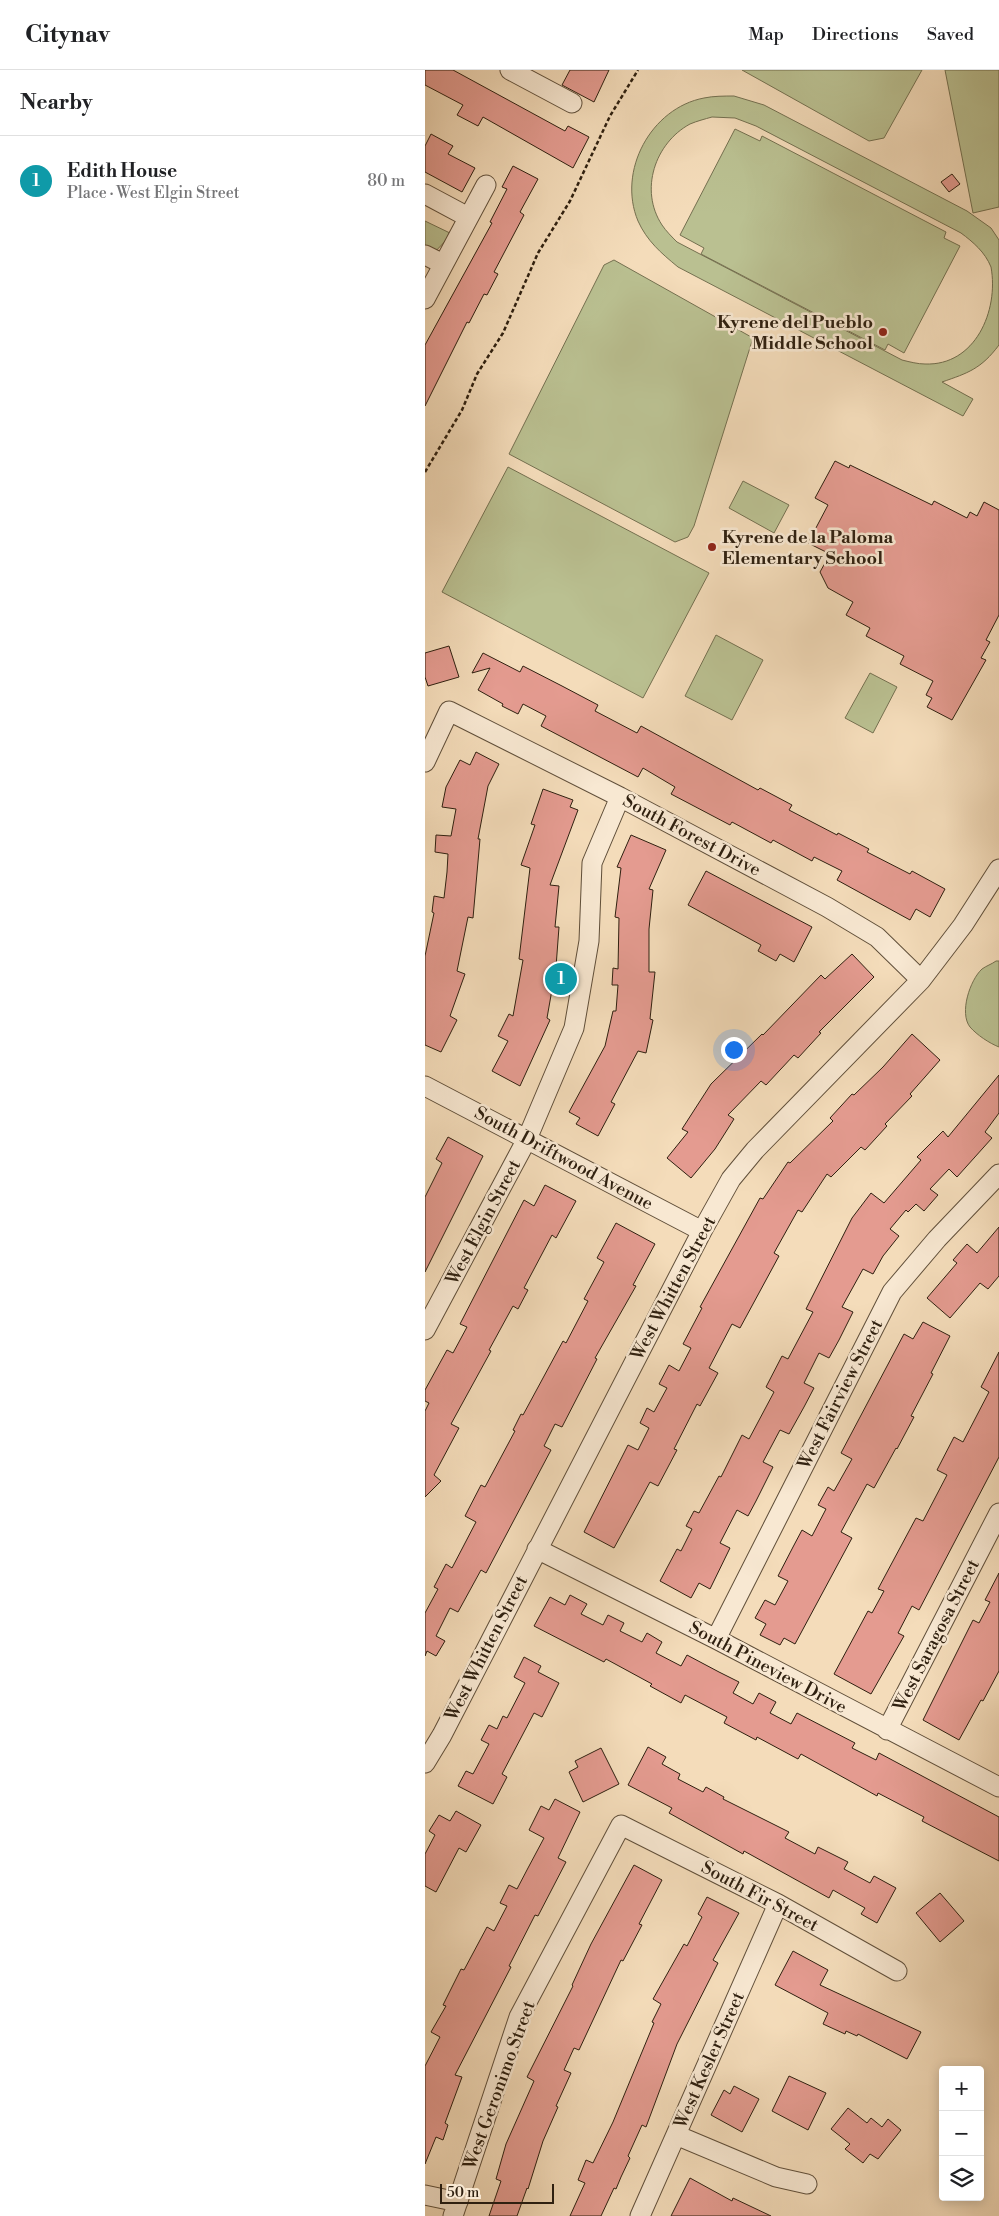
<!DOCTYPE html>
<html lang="en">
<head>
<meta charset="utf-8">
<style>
  body { margin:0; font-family:"Libre Bodoni",serif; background:#f6f6f6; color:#202124 }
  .controls { position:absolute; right:15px; bottom:15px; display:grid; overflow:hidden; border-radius:5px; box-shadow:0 2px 12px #0003 }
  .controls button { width:45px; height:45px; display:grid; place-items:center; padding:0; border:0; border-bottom:1px solid #e0e0e0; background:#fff; color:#202124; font:25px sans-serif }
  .scale { position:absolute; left:15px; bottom:12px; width:114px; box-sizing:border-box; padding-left:5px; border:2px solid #2f2010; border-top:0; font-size:14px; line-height:18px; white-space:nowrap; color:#2f2010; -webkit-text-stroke:4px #f8e8d2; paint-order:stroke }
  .you { position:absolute; left:308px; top:979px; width:18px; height:18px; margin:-12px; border:4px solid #fff; border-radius:50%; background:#1a73e8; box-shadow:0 0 0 8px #1a73e833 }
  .badge { display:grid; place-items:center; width:32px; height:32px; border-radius:50%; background:#8f2418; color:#fff; font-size:16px; font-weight:700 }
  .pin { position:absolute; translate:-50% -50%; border:2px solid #fff; box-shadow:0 1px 5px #0006 }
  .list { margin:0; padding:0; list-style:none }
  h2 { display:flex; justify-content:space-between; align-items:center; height:65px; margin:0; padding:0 20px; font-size:21px }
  h2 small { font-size:16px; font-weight:400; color:#757577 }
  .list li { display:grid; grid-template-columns:32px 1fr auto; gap:15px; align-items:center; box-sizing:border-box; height:90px; padding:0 20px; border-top:1px solid #e0e0e0 }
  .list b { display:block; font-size:19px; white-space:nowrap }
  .list p { margin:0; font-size:16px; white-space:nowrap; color:#757577 }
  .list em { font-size:16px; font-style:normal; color:#757577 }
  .icon { flex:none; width:28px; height:28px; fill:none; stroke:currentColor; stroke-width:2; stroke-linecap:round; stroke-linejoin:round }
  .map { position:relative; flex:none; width:574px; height:2146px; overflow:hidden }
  header { display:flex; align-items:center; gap:30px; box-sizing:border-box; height:70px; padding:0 25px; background:#fff; border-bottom:1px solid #e0e0e0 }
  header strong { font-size:24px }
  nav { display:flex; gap:28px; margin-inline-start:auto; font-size:18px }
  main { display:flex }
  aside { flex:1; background:#fff }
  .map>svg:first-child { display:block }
  .green { fill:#bac091; stroke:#747050; fill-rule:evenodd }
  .building { fill:#e49b90; stroke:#2f2010 }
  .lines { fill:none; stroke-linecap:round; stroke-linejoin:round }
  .minor-casing { stroke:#604f3a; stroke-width:21 }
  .path { stroke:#2f2010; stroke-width:2.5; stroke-dasharray:4 2.5; stroke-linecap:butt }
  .minor { stroke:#f8e8d2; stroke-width:19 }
  .poi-dot { fill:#8f2418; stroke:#f8e8d2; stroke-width:2 }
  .labels { text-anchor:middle; stroke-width:5; stroke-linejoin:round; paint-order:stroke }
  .poi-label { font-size:18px; font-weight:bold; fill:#2f2010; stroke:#f8e8d2; text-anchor:end }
  .street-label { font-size:18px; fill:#2f2010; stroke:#f8e8d2 }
</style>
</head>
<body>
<header>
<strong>Citynav</strong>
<nav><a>Map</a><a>Directions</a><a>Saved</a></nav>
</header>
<main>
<aside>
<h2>Nearby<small></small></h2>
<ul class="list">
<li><span class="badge" style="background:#0f9aa8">1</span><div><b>Edith House</b><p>Place · West Elgin Street</p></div><em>80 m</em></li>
</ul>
</aside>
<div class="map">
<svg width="574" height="2146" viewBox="0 0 574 2146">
  <rect width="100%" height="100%" fill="#f4dcba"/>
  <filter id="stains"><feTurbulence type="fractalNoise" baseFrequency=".004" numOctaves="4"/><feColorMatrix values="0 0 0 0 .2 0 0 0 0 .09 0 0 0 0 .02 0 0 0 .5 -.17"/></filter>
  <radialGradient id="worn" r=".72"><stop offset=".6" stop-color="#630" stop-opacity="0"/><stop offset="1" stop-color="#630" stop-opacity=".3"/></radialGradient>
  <path class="green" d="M 317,0 L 497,0 L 459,68 L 444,71 Z
    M 520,0 L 574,0 L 574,137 L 548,143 Z
    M 309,26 L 339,35 L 542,141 L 566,158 L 574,170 L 574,275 C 556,299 543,303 517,312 L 548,329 L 538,346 L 253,197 C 236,183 222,171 213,151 C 192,101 226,38 279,28 C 288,26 300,26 309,26 ZM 287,47 L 310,48 L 331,56 L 536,163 C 548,172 560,182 566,197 C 574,241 550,296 500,294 C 493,294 485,292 477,290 L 252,172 C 247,167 241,161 237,155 C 214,120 230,73 265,54 C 272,51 280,49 287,47 Z
    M 310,59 L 335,71 L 337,66 L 521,162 L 519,168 L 535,176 L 479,283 L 463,274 L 460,280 L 276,184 L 279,178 L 255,165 Z
    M 0,151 L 27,164 L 7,185 L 0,181 Z
    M 189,190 L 328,268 L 269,456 L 263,467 L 250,472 L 84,384 L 179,195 Z
    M 83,397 L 284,503 L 218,628 L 17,522 Z
    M 318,411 L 364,435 L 349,463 L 304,438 Z
    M 291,565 L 338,590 L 307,650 L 260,626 Z
    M 445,603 L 472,617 L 448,663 L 420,648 Z
    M 571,891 L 574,891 L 574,977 C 564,973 552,965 545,957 C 534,943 545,910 557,899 C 561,896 567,894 571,891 Z"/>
  <path class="building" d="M 0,0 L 28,0 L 140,61 L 143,56 L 164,67 L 148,98 L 58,47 L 53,56 L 32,45 L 38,35 L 0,15 Z
    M 145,0 L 184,0 L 169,32 L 137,15 Z
    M 6,64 L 28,76 L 23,84 L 50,98 L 37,122 L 0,102 L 0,76 Z
    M 88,96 L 113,109 L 95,142 L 99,145 L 69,202 L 73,204 L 62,225 L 59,224 L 44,253 L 42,252 L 0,336 L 0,275 L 67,153 L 65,152 L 82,119 L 77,117 Z
    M 527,104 L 535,114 L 524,122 L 516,112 Z
    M 410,391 L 424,398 L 425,395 L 507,435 L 509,431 L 542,448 L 545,442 L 552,446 L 559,432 L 574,440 L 574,545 L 561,570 L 565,572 L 556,588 L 561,590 L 527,650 L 502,637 L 507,628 L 501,625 L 508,611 L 475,594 L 479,586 L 441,566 L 445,558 L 421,545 L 428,532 L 403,518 L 395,502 L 405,484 L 383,473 L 403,435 L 390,428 Z
    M 24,576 L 34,607 L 3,616 L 0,607 L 0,583 Z
    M 58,583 L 95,602 L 98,596 L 137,616 L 173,635 L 170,641 L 212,663 L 216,656 L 333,720 L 335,718 L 367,735 L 364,740 L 412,765 L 413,763 L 444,779 L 442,782 L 485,804 L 487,801 L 520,819 L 505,847 L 491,839 L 485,850 L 412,810 L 417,801 L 389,787 L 387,791 L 348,770 L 346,773 L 307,752 L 305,755 L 267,735 L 246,724 L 250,717 L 218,698 L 213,707 L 116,656 L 121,646 L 98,634 L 93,644 L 77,636 L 78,634 L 53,620 L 65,598 L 47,603 Z
    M 51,682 L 74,694 L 63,716 L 53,769 L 55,769 L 48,848 L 43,847 L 32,901 L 40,904 L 25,946 L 32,950 L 16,982 L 0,975 L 0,886 L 9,843 L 7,842 L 9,826 L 19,828 L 22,802 L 23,784 L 10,782 L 11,765 L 26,766 L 31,739 L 17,737 L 21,717 L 35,690 L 45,695 Z
    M 118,719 L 148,730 L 145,737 L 153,740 L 125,815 L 134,816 L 130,857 L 134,857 L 131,897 L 122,948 L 125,950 L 95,1016 L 67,1001 L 83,971 L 73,966 L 84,944 L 88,946 L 98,890 L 94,889 L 105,798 L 96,795 L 110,755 L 106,754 Z
    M 206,765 L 241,780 L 224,819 L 228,820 L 224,859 L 224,902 L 230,902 L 225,949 L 228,950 L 221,983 L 213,981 L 186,1032 L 190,1034 L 173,1066 L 151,1054 L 155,1048 L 144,1042 L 180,976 L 188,941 L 191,941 L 193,915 L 187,915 L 188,898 L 193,899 L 194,848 L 190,847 L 196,798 L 192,797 Z
    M 281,801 L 387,857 L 369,892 L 355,884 L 351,891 L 333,881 L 336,875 L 263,835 Z
    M 427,884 L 449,907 L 394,962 L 396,963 L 373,988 L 369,985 L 341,1015 L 336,1011 L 303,1045 L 309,1049 L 290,1079 L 266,1108 L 242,1088 L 263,1062 L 257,1059 L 286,1014 L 337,964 L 338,965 L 396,905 L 400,909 Z
    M 487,964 L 515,990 L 485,1024 L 487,1026 L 460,1054 L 462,1056 L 440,1080 L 436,1077 L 406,1107 L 402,1104 L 377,1142 L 373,1140 L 349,1183 L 354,1186 L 315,1258 L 307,1254 L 284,1298 L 293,1303 L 275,1336 L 272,1334 L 249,1379 L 252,1380 L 233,1416 L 225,1412 L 189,1478 L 159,1462 L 203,1375 L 213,1380 L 224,1358 L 215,1353 L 222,1338 L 229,1342 L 242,1318 L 234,1314 L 244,1295 L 254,1301 L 266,1278 L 258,1274 L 277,1238 L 275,1237 L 335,1128 L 338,1129 L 363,1092 L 365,1093 L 408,1051 L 405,1048 L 427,1024 L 429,1025 L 458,997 Z
    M 574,1005 L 574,1043 L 560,1062 L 567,1068 L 532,1107 L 524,1099 L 505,1119 L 513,1125 L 499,1141 L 491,1134 L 483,1142 L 481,1140 L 465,1159 L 474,1166 L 458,1186 L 448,1204 L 438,1199 L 417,1237 L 428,1242 L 414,1270 L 404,1288 L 394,1283 L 379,1313 L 389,1318 L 379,1337 L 364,1364 L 355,1360 L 338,1392 L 348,1397 L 331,1431 L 323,1446 L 312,1440 L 295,1473 L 305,1478 L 285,1519 L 274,1513 L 266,1528 L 235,1511 L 252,1479 L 256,1481 L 267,1459 L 261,1456 L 269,1441 L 274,1443 L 294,1406 L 296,1407 L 317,1365 L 324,1369 L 349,1322 L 341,1317 L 357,1286 L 363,1289 L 388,1242 L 381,1239 L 427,1148 L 446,1123 L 459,1133 L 496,1090 L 492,1087 L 518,1061 L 523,1067 Z
    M 23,1067 L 58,1086 L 0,1202 L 0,1127 L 17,1093 L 11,1089 Z
    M 120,1115 L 151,1131 L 131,1168 L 127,1165 L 99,1218 L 103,1220 L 93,1239 L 88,1236 L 64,1280 L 66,1281 L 26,1354 L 34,1358 L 9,1405 L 16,1411 L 0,1427 L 0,1341 L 4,1333 L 0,1331 L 0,1320 L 22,1280 L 28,1283 L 42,1257 L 35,1254 L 99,1130 L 109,1136 Z
    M 191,1153 L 230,1174 L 208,1215 L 211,1216 L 170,1288 L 172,1289 L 137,1357 L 130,1354 L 119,1376 L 126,1380 L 61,1503 L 56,1500 L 33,1542 L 25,1538 L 11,1566 L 20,1571 L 11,1586 L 2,1581 L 0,1586 L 0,1543 L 13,1519 L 9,1517 L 21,1494 L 27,1498 L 51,1452 L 40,1446 L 56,1415 L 60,1417 L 90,1361 L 88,1360 L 96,1344 L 98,1345 L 138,1271 L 141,1273 L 163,1231 L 159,1229 L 179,1192 L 172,1188 Z
    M 574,1157 L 574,1206 L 563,1219 L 555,1213 L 525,1248 L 502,1228 L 532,1193 L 528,1190 L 542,1174 L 552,1183 Z
    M 498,1252 L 525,1266 L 506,1303 L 508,1304 L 486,1346 L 489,1347 L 472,1379 L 471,1378 L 449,1418 L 442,1414 L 416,1462 L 427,1468 L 370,1574 L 359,1568 L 355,1575 L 335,1565 L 341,1554 L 330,1548 L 340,1530 L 350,1535 L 363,1511 L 353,1506 L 368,1477 L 377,1460 L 387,1466 L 401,1439 L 393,1435 L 403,1417 L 409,1421 L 427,1389 L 416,1383 L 479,1264 L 488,1269 Z
    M 574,1282 L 574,1387 L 494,1540 L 487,1536 L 473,1563 L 479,1566 L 446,1624 L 409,1604 L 443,1541 L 447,1543 L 459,1521 L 453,1519 L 491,1448 L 498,1451 L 522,1405 L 512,1400 L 529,1367 L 538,1372 L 564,1322 L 556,1317 Z
    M 574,1503 L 574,1601 L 558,1631 L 556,1630 L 534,1670 L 498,1650 L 548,1550 L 554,1553 L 565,1532 L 560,1530 Z
    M 145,1525 L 162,1534 L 156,1544 L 178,1555 L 183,1545 L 199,1553 L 195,1561 L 217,1572 L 222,1563 L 237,1572 L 231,1583 L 256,1596 L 262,1585 L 294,1602 L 314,1612 L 308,1623 L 328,1634 L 334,1623 L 351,1632 L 345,1643 L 366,1654 L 372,1643 L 430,1673 L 427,1678 L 451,1690 L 454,1683 L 574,1747 L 574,1791 L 497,1751 L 499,1747 L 453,1723 L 452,1726 L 376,1684 L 373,1689 L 332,1667 L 331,1670 L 299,1653 L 302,1647 L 260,1625 L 256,1633 L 225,1616 L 227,1614 L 181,1589 L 179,1592 L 109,1556 L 125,1527 L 140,1535 Z
    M 99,1587 L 116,1596 L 113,1602 L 134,1613 L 117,1647 L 109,1643 L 77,1704 L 82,1707 L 68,1734 L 33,1716 L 41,1701 L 48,1704 L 64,1674 L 56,1670 L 64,1655 L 72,1659 L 78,1646 L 82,1648 L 100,1613 L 89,1607 Z
    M 223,1677 L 241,1687 L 237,1694 L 255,1704 L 253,1709 L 278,1722 L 281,1717 L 299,1727 L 298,1729 L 364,1762 L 360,1768 L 390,1784 L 393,1777 L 423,1792 L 419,1799 L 445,1813 L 449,1806 L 471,1818 L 452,1853 L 436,1844 L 440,1838 L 408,1820 L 404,1828 L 319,1781 L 318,1784 L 244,1743 L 247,1738 L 203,1715 Z
    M 176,1678 L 194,1714 L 158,1732 L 144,1702 L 153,1697 L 150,1691 Z
    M 130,1729 L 155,1742 L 133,1788 L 141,1792 L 113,1846 L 110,1845 L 84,1896 L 86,1897 L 30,2005 L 37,2007 L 20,2053 L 23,2055 L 18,2070 L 11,2067 L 0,2094 L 0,1996 L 15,1967 L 6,1962 L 21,1936 L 18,1935 L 36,1899 L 39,1900 L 62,1857 L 69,1861 L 82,1836 L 75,1833 L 84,1815 L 92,1819 L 103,1798 L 119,1768 L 104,1760 L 116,1736 L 124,1740 Z
    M 31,1741 L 56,1755 L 41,1782 L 34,1778 L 11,1822 L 0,1816 L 0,1784 L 10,1765 L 4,1761 L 14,1745 L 25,1751 Z
    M 209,1795 L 237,1810 L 214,1854 L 217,1855 L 198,1891 L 196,1890 L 154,1980 L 149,1978 L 139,2000 L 146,2003 L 131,2036 L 133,2037 L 118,2071 L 103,2119 L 102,2118 L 92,2146 L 64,2146 L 76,2111 L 71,2109 L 81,2074 L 109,2011 L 102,2007 L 148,1916 L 147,1915 L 166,1874 Z
    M 515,1823 L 539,1851 L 515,1872 L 491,1843 Z
    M 282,1827 L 314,1843 L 288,1890 L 293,1893 L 252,1974 L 221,2057 L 217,2055 L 203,2086 L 205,2088 L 196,2107 L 191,2119 L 189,2118 L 176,2146 L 145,2146 L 160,2113 L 153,2110 L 161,2090 L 168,2093 L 188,2052 L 229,1953 L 227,1952 L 236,1934 L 228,1929 L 259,1874 L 262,1876 L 277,1847 L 273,1844 Z
    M 368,1881 L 403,1900 L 395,1915 L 496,1962 L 482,1989 L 433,1964 L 432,1966 L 421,1961 L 420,1964 L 398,1954 L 403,1943 L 350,1915 Z
    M 364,2006 L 401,2023 L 383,2060 L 347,2041 Z
    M 309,2016 L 334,2029 L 317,2062 L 286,2045 L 299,2020 L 305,2024 Z
    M 423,2038 L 442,2053 L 446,2048 L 457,2057 L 463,2049 L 476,2060 L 453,2089 L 445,2084 L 438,2093 L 420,2079 L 425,2074 L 406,2059 Z
    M 265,2108 L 307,2131 L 308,2128 L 346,2146 L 246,2146 Z"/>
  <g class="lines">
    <g class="minor-casing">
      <path id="minor" d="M 85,0 L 147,33
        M 0,124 L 43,147
        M 0,185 L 18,194
        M 0,229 L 61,115
        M 0,692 L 24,641 L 195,727 L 402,837 L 452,867 L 496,910
        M 0,1016 L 277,1161
        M 0,1260 L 102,1069 L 149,958 L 164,871 L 167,793 L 195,727
        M 112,1479 L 291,1569 L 574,1717
        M 291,1569 L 467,1222 L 512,1169 L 574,1104
        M 462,1660 L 574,1443
        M 0,1693 L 17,1665 L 277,1161 L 306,1109 L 330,1080 L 496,910 L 538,855 L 574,799
        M 251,2065 L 351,2107 L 382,2114
        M 0,2125 L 33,2132
        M 28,2146 L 94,1947 L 196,1755 L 353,1834 L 472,1901
        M 215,2146 L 353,1834"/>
    </g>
    <path class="path" d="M 0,402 L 37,340 L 52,304 L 78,263 L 113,183 L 145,131 L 185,46 L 213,0"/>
    <use href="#minor" class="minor"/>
  </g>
  <g class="poi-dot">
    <circle cx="458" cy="262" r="5"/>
    <circle cx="287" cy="477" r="5"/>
  </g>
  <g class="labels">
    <g class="poi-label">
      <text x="448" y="258">Kyrene del Pueblo<tspan x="448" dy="21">Middle School</tspan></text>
      <text x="297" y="473" text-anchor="start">Kyrene de la Paloma<tspan x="297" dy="21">Elementary School</tspan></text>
    </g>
    <g class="street-label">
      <text transform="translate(267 765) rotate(28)" y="6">South Forest Drive</text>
      <text transform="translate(139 1088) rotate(28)" y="6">South Driftwood Avenue</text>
      <text transform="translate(58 1152) rotate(-62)" y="6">West Elgin Street</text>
      <text transform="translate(248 1218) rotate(-62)" y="6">West Whitten Street</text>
      <text transform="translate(415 1324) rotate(-63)" y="6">West Fairview Street</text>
      <text transform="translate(511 1565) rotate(-63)" y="6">West Saragosa Street</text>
      <text transform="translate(61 1578) rotate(-63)" y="6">West Whitten Street</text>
      <text transform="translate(343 1597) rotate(28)" y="6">South Pineview Drive</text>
      <text transform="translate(335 1826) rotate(28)" y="6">South Fir Street</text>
      <text transform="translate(284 1990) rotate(-66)" y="6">West Kesler Street</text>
      <text transform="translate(74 2015) rotate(-70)" y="6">West Geronimo Street</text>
    </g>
  </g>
  <rect width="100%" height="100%" filter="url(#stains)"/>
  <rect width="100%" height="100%" fill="url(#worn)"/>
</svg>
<div class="controls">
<button>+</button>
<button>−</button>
<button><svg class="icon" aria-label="layers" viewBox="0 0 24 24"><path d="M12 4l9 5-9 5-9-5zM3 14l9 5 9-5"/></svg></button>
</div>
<div class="scale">50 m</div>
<div class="you"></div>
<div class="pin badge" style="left:136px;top:909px;background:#0f9aa8">1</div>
</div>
</main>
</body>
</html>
